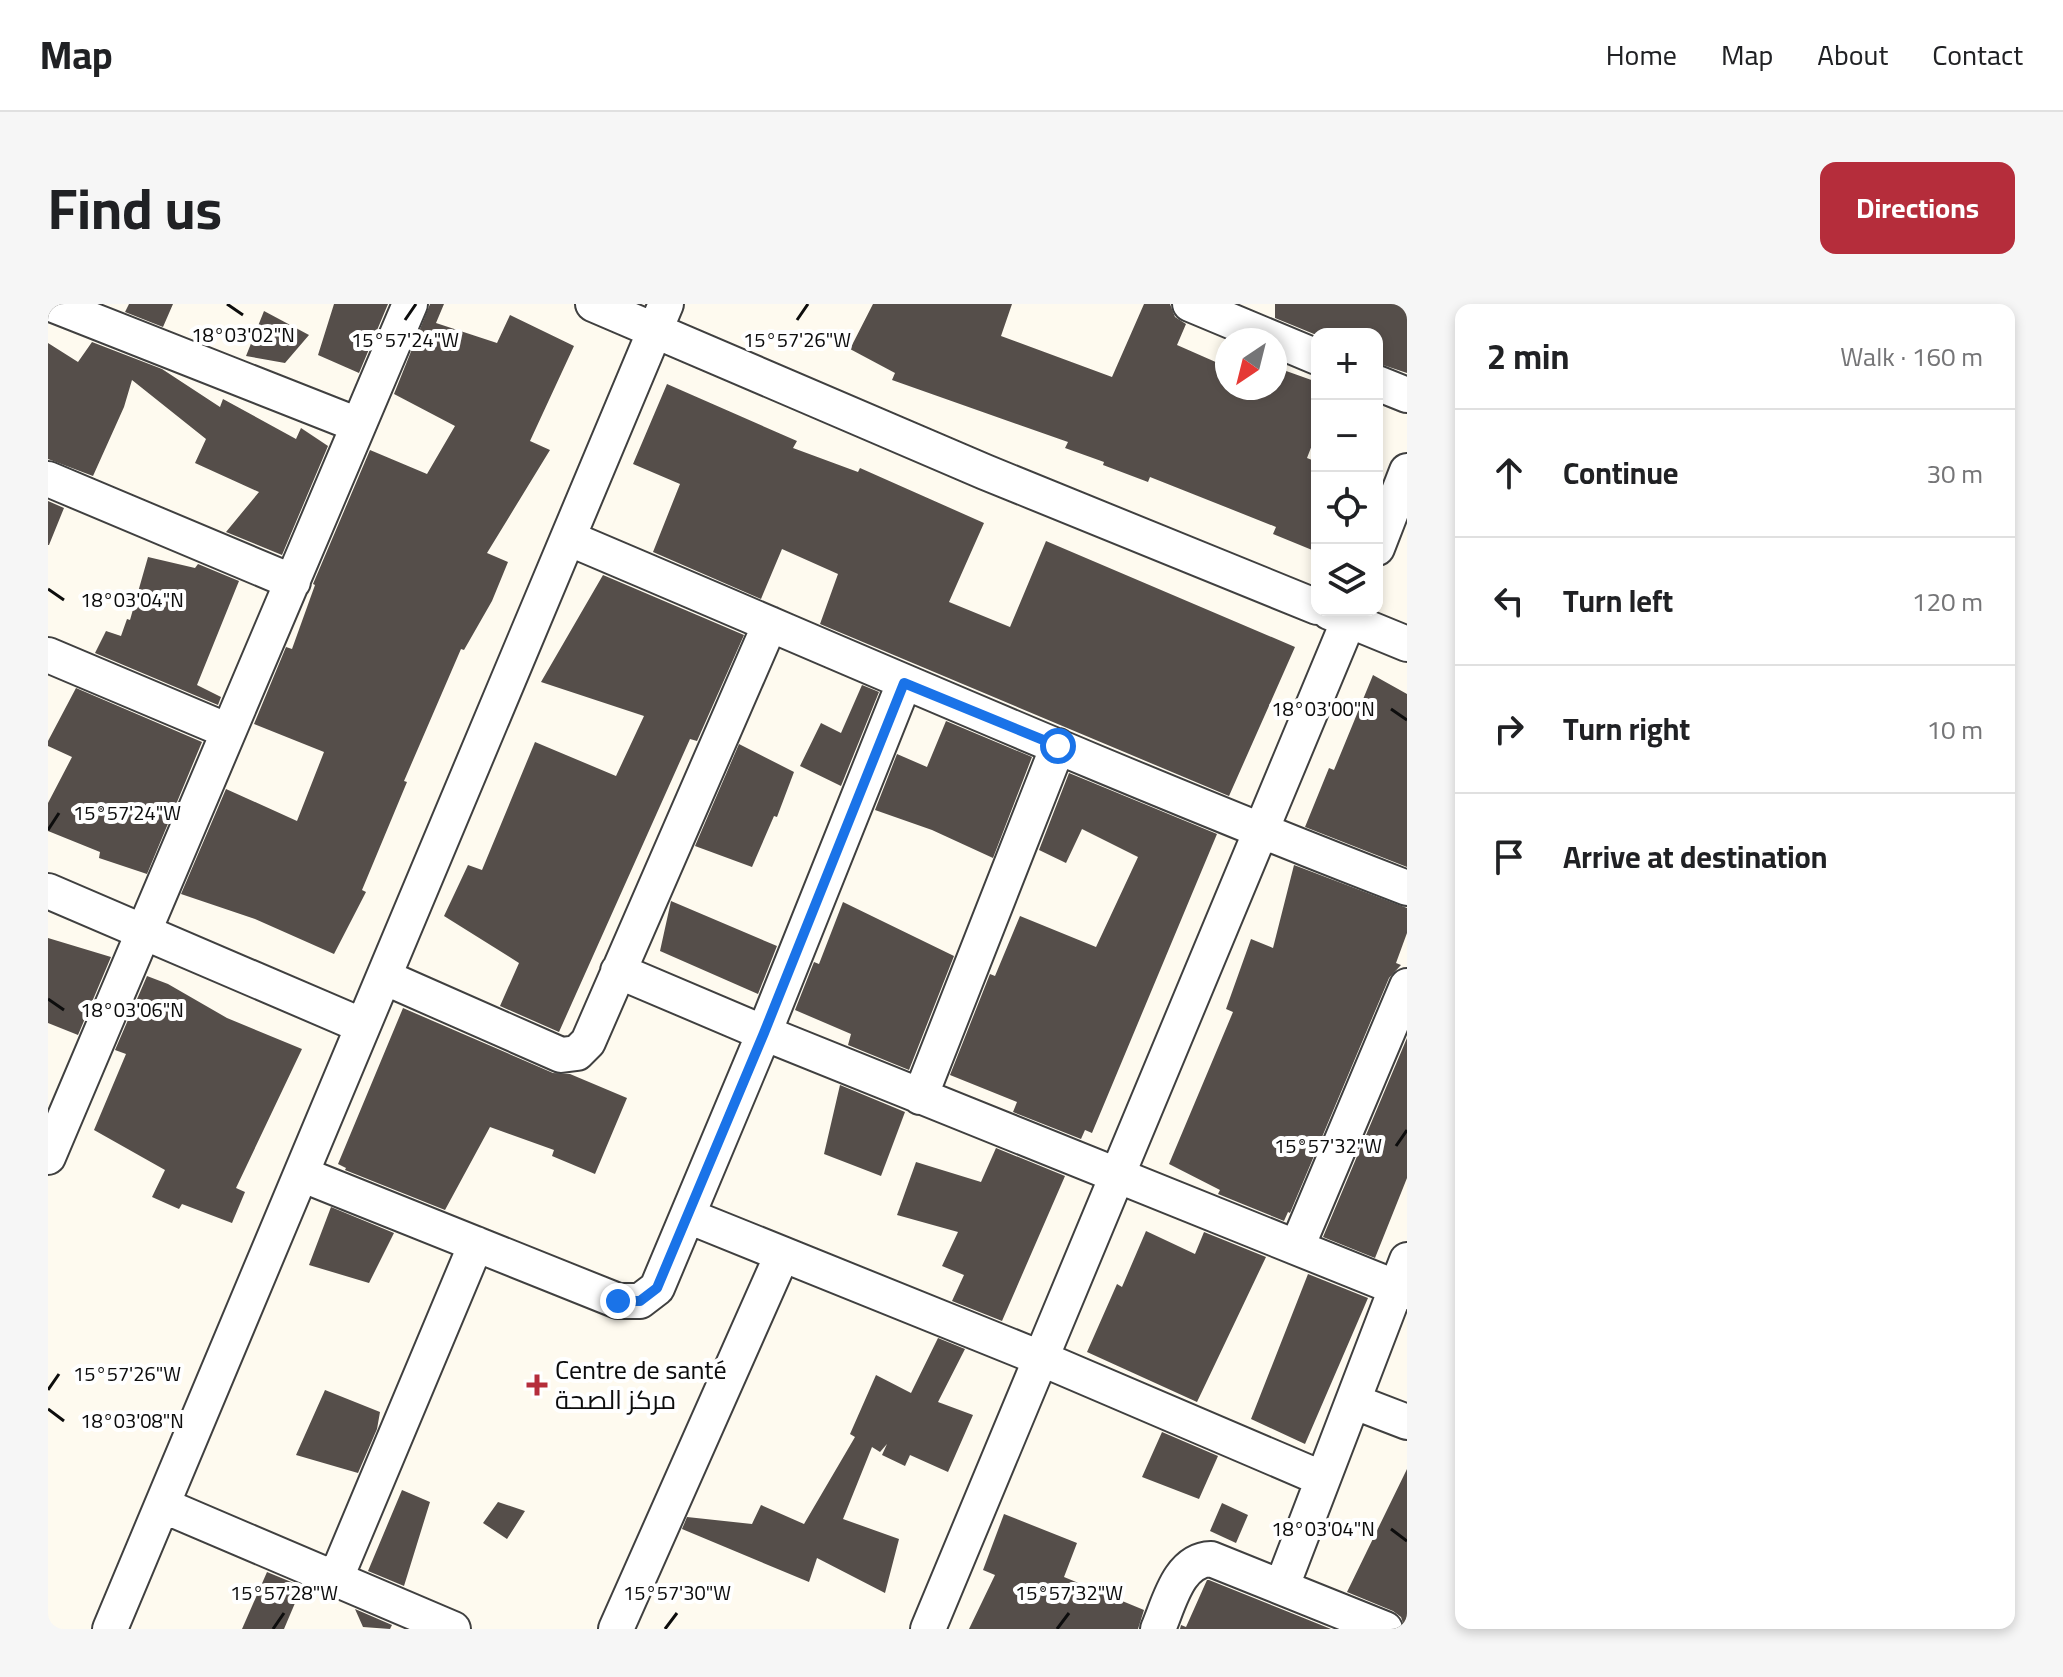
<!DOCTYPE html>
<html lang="en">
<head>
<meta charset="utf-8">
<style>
  body { margin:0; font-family:Georgia,Cairo,serif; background:#f6f6f6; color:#202124 }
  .controls { position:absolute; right:24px; top:24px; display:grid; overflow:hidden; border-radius:16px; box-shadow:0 4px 12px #0003 }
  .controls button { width:72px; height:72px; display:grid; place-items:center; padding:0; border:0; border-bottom:2px solid #e0e0e0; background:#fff; color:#202124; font:40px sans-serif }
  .compass { position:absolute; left:1167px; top:24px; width:72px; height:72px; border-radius:50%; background:#fff; box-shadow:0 4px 12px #0003; rotate:215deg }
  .stop { position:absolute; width:24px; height:24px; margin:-18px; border:6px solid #1a73e8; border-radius:50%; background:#fff }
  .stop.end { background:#1a73e8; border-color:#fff; box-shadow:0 2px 8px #0008 }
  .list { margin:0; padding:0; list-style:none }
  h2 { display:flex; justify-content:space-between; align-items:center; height:104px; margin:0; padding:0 32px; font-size:34px }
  h2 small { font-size:26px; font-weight:400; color:#757577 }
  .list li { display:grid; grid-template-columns:52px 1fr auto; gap:24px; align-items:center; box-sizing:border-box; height:128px; padding:0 32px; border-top:2px solid #e0e0e0 }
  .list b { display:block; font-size:30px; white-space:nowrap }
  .list em { font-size:26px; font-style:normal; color:#757577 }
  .icon { flex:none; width:44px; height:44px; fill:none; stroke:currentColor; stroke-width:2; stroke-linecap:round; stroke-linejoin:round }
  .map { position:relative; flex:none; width:1359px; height:1325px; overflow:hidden; border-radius:16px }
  header { display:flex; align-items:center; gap:48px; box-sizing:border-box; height:112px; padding:0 40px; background:#fff; border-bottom:2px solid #e0e0e0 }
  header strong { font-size:38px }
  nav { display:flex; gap:44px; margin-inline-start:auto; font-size:28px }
  .intro { display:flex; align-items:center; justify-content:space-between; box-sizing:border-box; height:192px; padding:0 48px }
  h1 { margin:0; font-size:56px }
  .button { padding:20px 36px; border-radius:16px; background:#b52d3b; color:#fff; font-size:28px; font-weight:700 }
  main { display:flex; gap:48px; padding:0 48px }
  aside { flex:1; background:#fff; border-radius:16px; box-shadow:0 4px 12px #0003 }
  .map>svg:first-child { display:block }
  .building { fill:#554e4a }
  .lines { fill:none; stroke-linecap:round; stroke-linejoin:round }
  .minor-casing { stroke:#404040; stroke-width:38 }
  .minor { stroke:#fff; stroke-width:34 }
  .route { stroke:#1a73e8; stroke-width:10 }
  .ticks { fill:none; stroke:#0d0d0d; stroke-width:3 }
  .poi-dot { fill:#b52d3b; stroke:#fff; stroke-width:3 }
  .labels { text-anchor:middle; stroke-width:8; stroke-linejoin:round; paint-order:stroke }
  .poi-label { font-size:26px; fill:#0d0d0d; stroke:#fff; text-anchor:start }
  .ticks-label { font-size:20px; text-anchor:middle; fill:#0d0d0d; stroke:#fff; stroke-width:8; stroke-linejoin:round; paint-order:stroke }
</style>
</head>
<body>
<header>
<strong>Map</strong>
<nav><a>Home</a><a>Map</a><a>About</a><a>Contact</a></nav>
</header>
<div class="intro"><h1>Find us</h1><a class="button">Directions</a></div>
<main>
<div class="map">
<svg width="1359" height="1325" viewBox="0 0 1359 1325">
  <rect width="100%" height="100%" fill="#fefaef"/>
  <path class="building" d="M 81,0 L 125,0 L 115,23 L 77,8 Z
    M 286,0 L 340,0 L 311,69 L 270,51 Z
    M 382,0 L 396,0 L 388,19 L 449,39 L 462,11 L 526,42 L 482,137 L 502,146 L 439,249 L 460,258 L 444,297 L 416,346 L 413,345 L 356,477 L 359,478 L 314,586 L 318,588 L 286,650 L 207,615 L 133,590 L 178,485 L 249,517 L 276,448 L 206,420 L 238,343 L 244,345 L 267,281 L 265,280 L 322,146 L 379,170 L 407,122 L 346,90 Z
    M 825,0 L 964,0 L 953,32 L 1064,73 L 1096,0 L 1122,0 L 1127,13 L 1138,20 L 1129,41 L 1179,63 L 1179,84 L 1227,84 L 1227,63 L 1269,78 L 1269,128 L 1259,154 L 1269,158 L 1269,248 L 1225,230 L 1228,223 L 1102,173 L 1100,178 L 1055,161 L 1056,158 L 1017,144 L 1020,138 L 844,76 L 847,69 L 802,45 Z
    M 1227,0 L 1359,0 L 1359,69 L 1329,59 L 1329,30 L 1266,30 L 1227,14 Z
    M 216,7 L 261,31 L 237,59 L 198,52 Z
    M 44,38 L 114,65 L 172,103 L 175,95 L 248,135 L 253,124 L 280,142 L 234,251 L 178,228 L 211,188 L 147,159 L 158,135 L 84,76 L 76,103 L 45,172 L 0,155 L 0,39 L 30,58 Z
    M 619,80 L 749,137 L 745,144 L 810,168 L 812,164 L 936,219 L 901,298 L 962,323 L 998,237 L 1247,343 L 1181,492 L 772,320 L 790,270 L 734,245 L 713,295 L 605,248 L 632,180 L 585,160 Z
    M 0,197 L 16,204 L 1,241 L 0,241 Z
    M 100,253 L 147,264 L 150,260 L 191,277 L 149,381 L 173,393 L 170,401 L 47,349 L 58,327 L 73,332 L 79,315 L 82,316 Z
    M 555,271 L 696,331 L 649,437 L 642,435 L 511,728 L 452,702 L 471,659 L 396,612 L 420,561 L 434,566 L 487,438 L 568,472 L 596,412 L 493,378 Z
    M 1325,371 L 1359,390 L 1359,563 L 1257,523 L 1281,464 L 1286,466 Z
    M 814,381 L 831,388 L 793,482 L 752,462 L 773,419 L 793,429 Z
    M 28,384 L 154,438 L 99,570 L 51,554 L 52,548 L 0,527 L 0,499 L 24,453 L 0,442 L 0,437 Z
    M 898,417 L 984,453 L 945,554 L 884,526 L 827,506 L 849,450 L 879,463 Z
    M 691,440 L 746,468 L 729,513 L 726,512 L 704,563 L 647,542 Z
    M 1021,469 L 1169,530 L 1044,829 L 1037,826 L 1033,835 L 965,808 L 969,798 L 902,771 L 942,670 L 947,672 L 972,612 L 1048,643 L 1090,553 L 1034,525 L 1018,559 L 991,546 Z
    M 1246,561 L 1359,604 L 1359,629 L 1348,659 L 1353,661 L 1341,674 L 1242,909 L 1240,908 L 1236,917 L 1170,890 L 1172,886 L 1121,860 L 1185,708 L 1178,705 L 1203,635 L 1225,644 Z
    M 623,597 L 729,642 L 710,690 L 612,647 Z
    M 795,598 L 906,652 L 861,766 L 800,741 L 803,730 L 747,706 L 766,658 L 771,660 Z
    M 0,634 L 63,653 L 30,731 L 0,719 Z
    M 99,672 L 120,680 L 179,714 L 254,745 L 188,884 L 197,888 L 184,919 L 134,900 L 131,905 L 104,893 L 117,866 L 46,826 L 78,750 L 67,746 Z
    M 355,704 L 505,769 L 522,770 L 579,794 L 547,870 L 504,852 L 506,846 L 442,823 L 397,906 L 297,866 L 298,864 L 290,860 Z
    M 1359,734 L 1359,874 L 1327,954 L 1275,933 Z
    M 792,781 L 857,808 L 833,872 L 776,850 Z
    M 948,844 L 1017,872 L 954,1017 L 904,997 L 916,971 L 894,962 L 910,928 L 849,911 L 868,858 L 933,878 Z
    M 283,903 L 346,929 L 321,979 L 261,961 Z
    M 1098,927 L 1147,950 L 1156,928 L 1218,953 L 1149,1098 L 1039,1048 L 1069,980 L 1074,983 Z
    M 1260,970 L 1320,994 L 1257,1140 L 1203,1115 Z
    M 890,1034 L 917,1045 L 890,1098 L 925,1111 L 900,1168 L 862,1151 L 857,1162 L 834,1151 L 839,1140 L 832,1148 L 824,1143 L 795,1215 L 851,1235 L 837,1289 L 769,1254 L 761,1278 L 634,1225 L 639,1213 L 704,1220 L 713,1201 L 756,1220 L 807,1133 L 802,1130 L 828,1071 L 863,1089 Z
    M 277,1086 L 332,1108 L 329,1125 L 310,1169 L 248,1151 Z
    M 1114,1128 L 1170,1152 L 1151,1195 L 1094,1173 Z
    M 1359,1165 L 1359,1325 L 1357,1325 L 1353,1313 L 1345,1307 L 1299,1288 Z
    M 354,1186 L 382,1198 L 356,1282 L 320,1267 Z
    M 450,1198 L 477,1207 L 459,1235 L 435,1219 Z
    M 1174,1199 L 1200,1211 L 1188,1239 L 1162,1227 Z
    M 956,1210 L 1029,1239 L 1016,1273 L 1096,1306 L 1090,1325 L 921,1325 L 947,1271 L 935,1266 Z
    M 219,1268 L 253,1282 L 253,1285 L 236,1325 L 194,1325 Z
    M 1159,1276 L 1161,1276 L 1283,1325 L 1132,1325 L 1133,1321 L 1138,1323 Z
    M 307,1305 L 344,1321 L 342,1325 L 315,1323 Z"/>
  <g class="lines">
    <g class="minor-casing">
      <path id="minor" d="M 3,0 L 310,121
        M 545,0 L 937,168 L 1269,303
        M 1142,0 L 1269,53
        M 1329,79 L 1359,91
        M 0,175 L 245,278
        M 520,234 C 799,352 1076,475 1359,584
        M 1329,244 L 1359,167
        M 1281,308 L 1359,340
        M 0,351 L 180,427
        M 0,587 L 315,722
        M 570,667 L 716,729 L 1359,988
        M 336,673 L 513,751 L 529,749 L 540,738 L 722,320
        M 872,793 L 1010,442
        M 0,853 L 362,0
        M 253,870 L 570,997 L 592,997 L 609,984 L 716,729 L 856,379
        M 640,912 L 992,1054 L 1275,1175
        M 1249,943 L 1359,682
        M 1307,1098 L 1359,1118
        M 114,1201 L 405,1325
        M 287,1276 L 428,940
        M 1234,1282 L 1359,956
        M 62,1325 L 618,0
        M 568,1325 L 734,951
        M 880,1325 L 1305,306
        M 1110,1325 C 1121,1300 1130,1256 1163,1255 L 1337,1325"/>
    </g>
    <use href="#minor" class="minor"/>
  </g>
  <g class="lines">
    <path class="route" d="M 570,997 L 592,997 L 609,984 L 716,729 L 856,379 L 1010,442"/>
  </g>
  <path class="ticks" d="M 179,0 L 195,11M 357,16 L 368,0M 749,16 L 760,0M 0,285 L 16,296M 1343,405 L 1359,416M 0,526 L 11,509M 0,695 L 16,706M 1348,842 L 1359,826M 0,1086 L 11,1070M 0,1105 L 16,1117M 1343,1225 L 1359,1237M 225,1325 L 236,1309M 617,1325 L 629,1309M 1009,1325 L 1021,1309"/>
  <path class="poi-dot" d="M485 1069h8v8h8v8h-8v8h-8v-8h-8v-8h8z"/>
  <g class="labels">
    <g class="poi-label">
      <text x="507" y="1075">Centre de santé<tspan x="507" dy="30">مركز الصحة</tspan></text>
    </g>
  </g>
  <g class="ticks-label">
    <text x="195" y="38">18°03'02"N</text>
    <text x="357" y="43">15°57'24"W</text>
    <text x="749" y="43">15°57'26"W</text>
    <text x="84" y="303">18°03'04"N</text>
    <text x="1275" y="412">18°03'00"N</text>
    <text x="79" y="516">15°57'24"W</text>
    <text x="84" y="713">18°03'06"N</text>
    <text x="1280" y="849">15°57'32"W</text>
    <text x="79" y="1077">15°57'26"W</text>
    <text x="84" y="1124">18°03'08"N</text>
    <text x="1275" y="1232">18°03'04"N</text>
    <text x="236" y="1296">15°57'28"W</text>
    <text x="629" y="1296">15°57'30"W</text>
    <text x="1021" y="1296">15°57'32"W</text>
  </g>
</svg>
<div class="controls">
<button>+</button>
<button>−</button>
<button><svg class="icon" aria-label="locate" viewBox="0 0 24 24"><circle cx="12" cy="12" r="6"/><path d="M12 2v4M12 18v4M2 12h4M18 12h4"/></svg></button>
<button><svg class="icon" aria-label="layers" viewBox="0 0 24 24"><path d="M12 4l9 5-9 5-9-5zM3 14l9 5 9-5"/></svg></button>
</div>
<svg class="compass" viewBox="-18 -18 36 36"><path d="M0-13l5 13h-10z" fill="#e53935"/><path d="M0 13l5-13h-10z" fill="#757577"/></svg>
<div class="stop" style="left:1010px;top:442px"></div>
<div class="stop end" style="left:570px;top:997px"></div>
</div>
<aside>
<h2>2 min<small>Walk · 160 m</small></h2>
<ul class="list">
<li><svg class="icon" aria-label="ahead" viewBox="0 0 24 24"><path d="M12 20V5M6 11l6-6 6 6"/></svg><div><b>Continue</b></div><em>30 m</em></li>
<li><svg class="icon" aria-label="left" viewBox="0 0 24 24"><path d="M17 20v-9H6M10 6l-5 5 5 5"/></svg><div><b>Turn left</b></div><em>120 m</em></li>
<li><svg class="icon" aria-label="right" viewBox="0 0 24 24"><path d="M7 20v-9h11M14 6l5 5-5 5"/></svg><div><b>Turn right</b></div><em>10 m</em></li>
<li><svg class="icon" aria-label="arrive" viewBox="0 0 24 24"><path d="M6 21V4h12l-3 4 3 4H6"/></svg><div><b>Arrive at destination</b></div></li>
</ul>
</aside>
</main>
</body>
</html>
